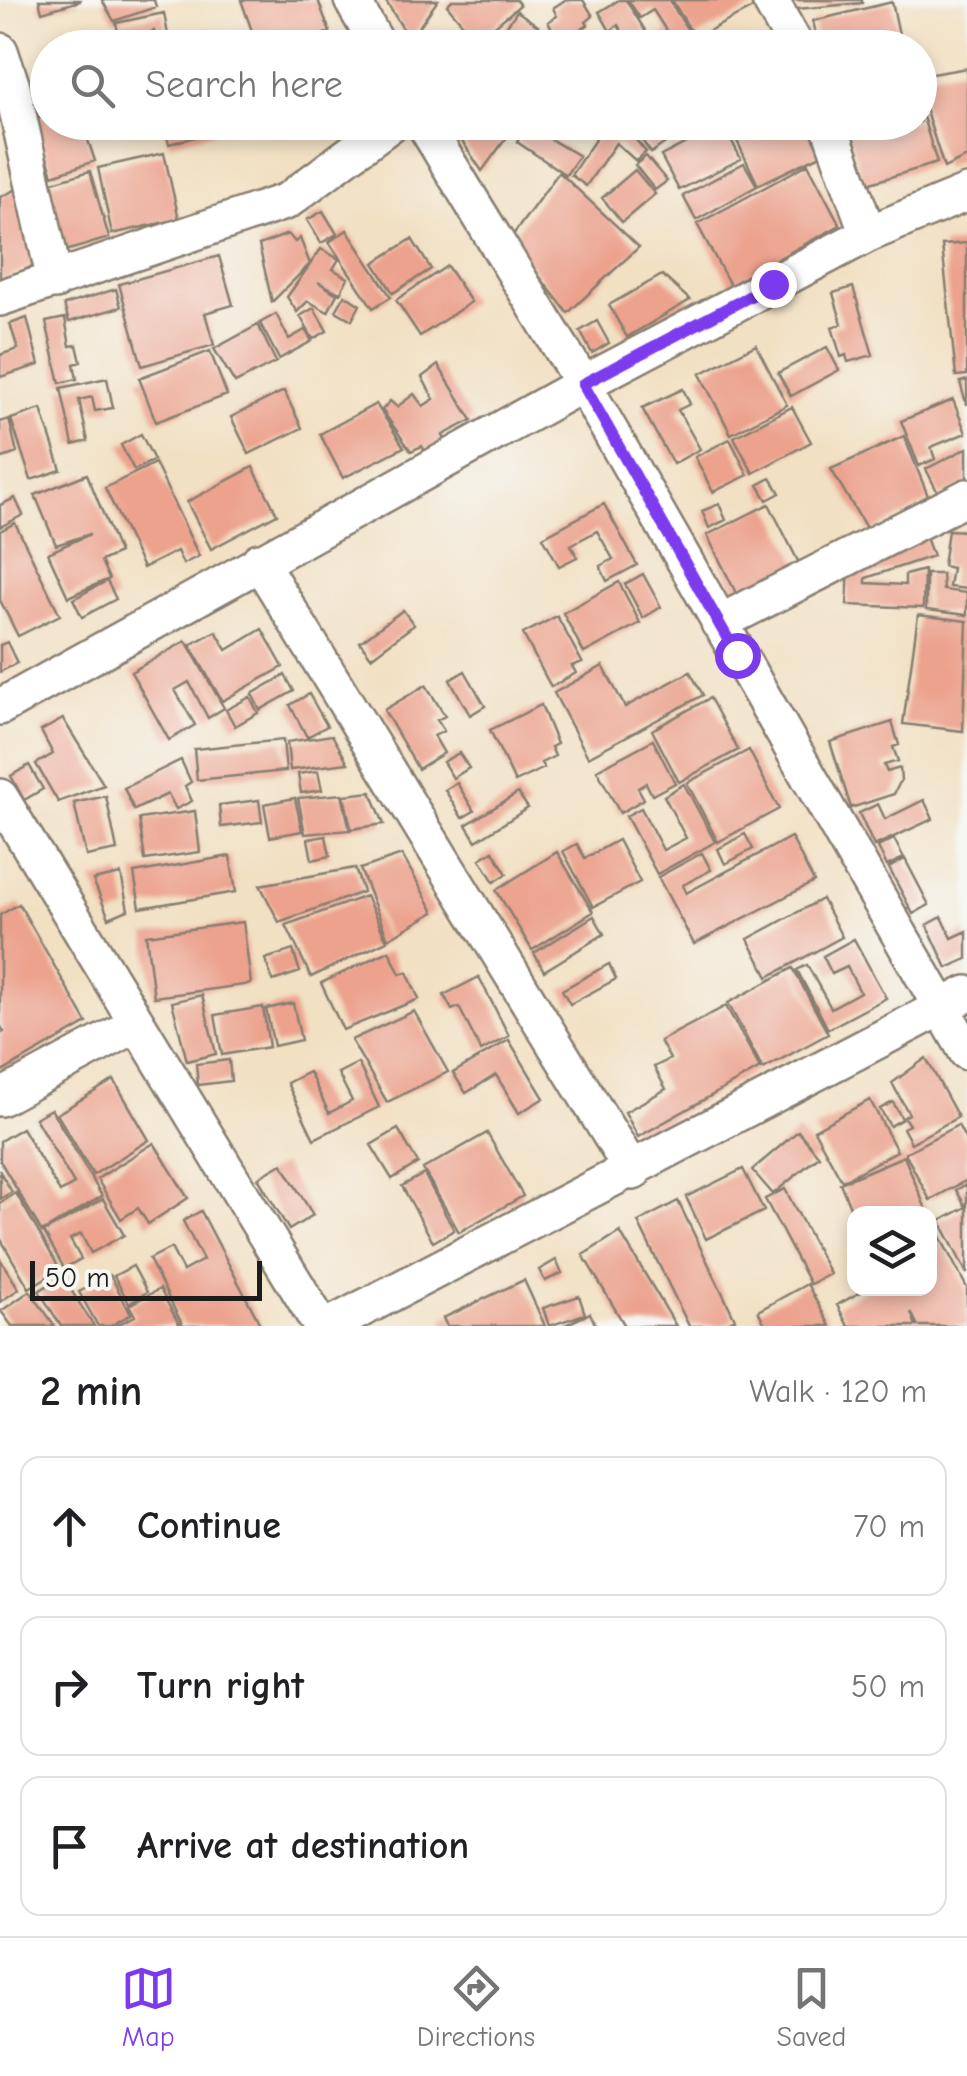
<!DOCTYPE html>
<html lang="en">
<head>
<meta charset="utf-8">
<style>
  body { margin:0; font-family:"Comic Neue",sans-serif; background:#f2f2f2; color:#202124 }
  .controls { position:absolute; right:30px; bottom:30px; display:grid; overflow:hidden; border-radius:20px; box-shadow:0 5px 15px #0003 }
  .controls button { width:90px; height:90px; display:grid; place-items:center; padding:0; border:0; border-bottom:2px solid #e0e0e0; background:#fff; color:#202124; font:50px sans-serif }
  .scale { position:absolute; left:30px; bottom:25px; width:232px; box-sizing:border-box; padding-left:10px; border:5px solid #1c1c1c; border-top:0; font-size:28px; line-height:35px; white-space:nowrap; color:#1c1c1c; -webkit-text-stroke:8px #f6f6f2; paint-order:stroke }
  .stop { position:absolute; width:30px; height:30px; margin:-22px; border:8px solid #7c3aed; border-radius:50%; background:#fff }
  .stop.end { background:#7c3aed; border-color:#fff; box-shadow:0 2px 10px #0008 }
  .list { margin:0; padding:0; list-style:none }
  h2 { display:flex; justify-content:space-between; align-items:center; height:130px; margin:0; padding:0 40px; font-size:42px }
  h2 small { font-size:32px; font-weight:400; color:#757577 }
  .list li { display:grid; grid-template-columns:65px 1fr auto; gap:30px; align-items:center; box-sizing:border-box; height:140px; margin:0 20px 20px; padding:0 20px; border:2px solid #e0e0e0; border-radius:20px }
  .list b { display:block; font-size:38px; white-space:nowrap }
  .list em { font-size:32px; font-style:normal; color:#757577 }
  .icon { flex:none; width:55px; height:55px; fill:none; stroke:currentColor; stroke-width:2; stroke-linecap:round; stroke-linejoin:round }
  .map { position:relative; flex:none; width:967px; height:1326px; overflow:hidden }
  .search { position:absolute; background:#fff; box-shadow:0 5px 15px #0003; left:30px; right:30px; top:30px; height:110px; display:flex; align-items:center; gap:25px; box-sizing:border-box; padding:0 35px; border-radius:55px; color:#757577; font-size:38px }
  .sheet { height:610px; background:#fff }
  nav { display:flex; justify-content:space-around; align-items:center; box-sizing:border-box; height:140px; border-top:2px solid #e0e0e0; background:#fff; font-size:28px; color:#757577 }
  nav a { display:grid; justify-items:center; gap:5px }
  nav .on { color:#7c3aed }
  .map>svg:first-child { display:block }
  .building { fill:#eca28d }
  .lines { fill:none; stroke-linecap:round; stroke-linejoin:round }
  .minor-casing { stroke:#877e70; stroke-width:40 }
  .minor { stroke:#fff; stroke-width:35 }
  .route { stroke:#7c3aed; stroke-width:12 }
</style>
</head>
<body>
<div class="map">
<svg width="967" height="1326" viewBox="0 0 967 1326">
  <rect width="100%" height="100%" fill="#f6f6f2"/>
  <filter id="ink" filterUnits="userSpaceOnUse"><feTurbulence type="fractalNoise" baseFrequency=".01" numOctaves="2"/><feDisplacementMap in="SourceGraphic" scale="20" xChannelSelector="R" yChannelSelector="G"/><feConvolveMatrix kernelMatrix="1 2 1 2 8 2 1 2 1" color-interpolation-filters="sRGB"/></filter>
  <filter id="wash" filterUnits="userSpaceOnUse"><feTurbulence type="fractalNoise" baseFrequency=".0048" numOctaves="4" result="noise"/><feDisplacementMap in="SourceGraphic" scale="40" xChannelSelector="R" yChannelSelector="G"/><feGaussianBlur stdDeviation="2.25" result="paint"/><feColorMatrix in="noise" values="0 0 0 0 0 0 0 0 0 0 0 0 0 0 0 0 0 1.4 0 .05"/><feComposite in="paint" operator="in"/></filter>
  <g filter="url(#wash)">
    <rect width="100%" height="100%" fill="#f2e0c3"/>
    <g id="blocks">
      <path class="building" d="M 39,0 L 80,0 L 80,1 L 42,12 Z
        M 102,0 L 154,0 L 156,7 L 114,21 Z
        M 241,0 L 318,0 L 330,32 L 288,48 L 258,48 Z
        M 385,0 L 438,0 L 410,40 Z
        M 452,0 L 516,0 L 520,5 L 477,41 L 447,5 Z
        M 565,0 L 583,0 L 593,16 L 586,22 L 588,25 L 560,43 L 548,22 L 557,16 L 553,8 Z
        M 619,0 L 626,0 L 656,48 L 632,48 L 618,25 L 610,31 L 599,12 Z
        M 628,0 L 669,0 L 693,38 L 677,48 L 658,48 L 654,41 L 667,32 L 653,10 L 640,18 Z
        M 672,0 L 754,0 L 758,5 L 695,38 Z
        M 791,0 L 862,0 L 862,3 L 797,9 Z
        M 892,2 L 902,48 L 819,48 L 813,21 Z
        M 517,11 L 538,26 L 524,44 L 528,47 L 534,39 L 544,48 L 491,48 Z
        M 164,13 L 168,35 L 155,38 L 154,31 L 148,33 L 150,39 L 121,45 L 116,23 Z
        M 967,68 L 967,157 L 944,168 L 920,92 L 920,76 Z
        M 920,107 L 937,163 L 864,185 L 845,122 L 920,122 Z
        M 48,114 L 48,122 L 82,122 L 95,161 L 53,175 L 34,119 Z
        M 163,122 L 227,122 L 228,128 L 169,144 Z
        M 449,122 L 518,122 L 482,171 Z
        M 607,122 L 621,122 L 646,152 L 636,161 L 616,143 L 586,186 L 571,175 Z
        M 629,122 L 655,122 L 668,141 L 651,153 Z
        M 811,122 L 823,154 L 758,185 L 729,124 Z
        M 723,124 L 741,159 L 679,190 L 661,156 Z
        M 528,126 L 579,156 L 566,175 L 517,142 Z
        M 164,153 L 179,219 L 112,234 L 98,168 Z
        M 646,156 L 667,181 L 655,190 L 635,165 Z
        M 744,163 L 757,186 L 696,220 L 683,196 Z
        M 808,164 L 840,225 L 730,285 L 697,224 Z
        M 635,170 L 655,194 L 622,222 L 602,198 Z
        M 90,171 L 109,238 L 56,254 L 36,187 Z
        M 559,172 L 639,247 L 568,313 L 510,239 Z
        M 29,183 L 44,260 L 0,282 L 0,197 Z
        M 323,211 L 337,234 L 321,243 L 307,220 Z
        M 347,230 L 391,297 L 373,308 L 329,242 Z
        M 288,234 L 295,242 L 300,238 L 310,264 L 272,302 L 259,245 Z
        M 412,239 L 431,269 L 393,293 L 374,263 Z
        M 967,243 L 967,375 L 956,376 L 942,245 Z
        M 321,249 L 339,259 L 333,269 L 348,278 L 340,293 L 318,282 L 337,294 L 328,312 L 308,301 L 297,312 L 287,297 Z
        M 219,256 L 233,305 L 205,313 L 214,345 L 142,366 L 119,284 Z
        M 447,266 L 471,302 L 420,336 L 396,300 Z
        M 662,275 L 690,300 L 627,337 L 609,305 Z
        M 853,287 L 873,355 L 848,362 L 846,355 L 841,357 L 832,327 L 842,324 L 833,293 Z
        M 116,289 L 121,307 L 69,322 L 64,305 Z
        M 345,295 L 360,305 L 352,320 L 336,311 Z
        M 314,308 L 327,331 L 313,339 L 300,316 Z
        M 276,314 L 289,339 L 305,330 L 312,341 L 279,359 L 260,323 Z
        M 27,318 L 39,365 L 0,377 L 0,355 L 18,349 L 10,324 Z
        M 65,318 L 70,346 L 77,345 L 81,362 L 74,364 L 77,379 L 60,383 L 46,322 Z
        M 597,321 L 609,343 L 592,353 L 580,331 Z
        M 258,325 L 276,362 L 235,383 L 214,349 Z
        M 756,345 L 787,405 L 731,434 L 700,374 Z
        M 827,347 L 839,370 L 791,396 L 778,373 Z
        M 210,351 L 227,395 L 156,422 L 139,378 Z
        M 438,365 L 472,420 L 443,435 L 445,441 L 425,451 L 422,446 L 411,451 L 382,410 L 390,401 L 397,407 L 414,394 L 423,406 L 434,399 L 422,377 Z
        M 107,378 L 113,408 L 95,411 L 92,397 L 79,400 L 88,441 L 73,445 L 61,388 Z
        M 967,380 L 967,404 L 966,404 L 960,382 Z
        M 683,389 L 690,404 L 678,410 L 700,449 L 673,464 L 642,408 Z
        M 284,391 L 302,428 L 249,454 L 231,417 Z
        M 953,400 L 966,433 L 931,447 L 935,459 L 919,466 L 901,421 Z
        M 376,404 L 404,447 L 343,478 L 320,434 Z
        M 792,407 L 811,442 L 753,473 L 734,437 Z
        M 41,409 L 61,470 L 31,480 L 11,419 Z
        M 9,419 L 17,453 L 0,459 L 0,422 Z
        M 141,434 L 154,460 L 134,470 L 121,445 Z
        M 904,436 L 930,501 L 869,533 L 831,469 Z
        M 730,439 L 748,475 L 713,492 L 695,457 Z
        M 967,448 L 967,483 L 940,497 L 926,469 Z
        M 155,463 L 199,556 L 183,564 L 177,551 L 143,568 L 105,488 Z
        M 253,467 L 277,514 L 211,549 L 187,502 Z
        M 87,474 L 119,553 L 101,561 L 109,579 L 68,597 L 48,553 L 90,534 L 56,545 L 35,495 Z
        M 771,478 L 780,493 L 767,500 L 758,485 Z
        M 15,498 L 23,515 L 0,527 L 0,505 Z
        M 604,504 L 637,565 L 607,581 L 600,566 L 613,559 L 597,531 L 571,545 L 577,557 L 559,566 L 543,537 Z
        M 719,504 L 726,520 L 709,528 L 702,511 Z
        M 769,504 L 802,569 L 740,601 L 707,535 Z
        M 15,523 L 60,615 L 18,636 L 0,600 L 0,531 Z
        M 922,527 L 933,556 L 866,578 L 866,583 L 905,585 L 905,575 L 924,570 L 923,608 L 847,605 L 849,565 Z
        M 948,530 L 967,531 L 967,589 L 949,587 L 952,568 L 943,566 Z
        M 643,574 L 661,607 L 643,618 L 625,584 Z
        M 926,574 L 942,574 L 943,590 L 967,593 L 967,615 L 926,610 Z
        M 107,581 L 116,599 L 82,617 L 73,599 Z
        M 619,582 L 640,623 L 584,653 L 563,613 Z
        M 403,610 L 414,625 L 371,657 L 360,642 Z
        M 918,615 L 967,621 L 963,731 L 903,724 Z
        M 557,616 L 582,662 L 572,666 L 576,673 L 551,687 L 523,634 Z
        M 262,629 L 283,667 L 222,701 L 190,645 L 216,631 L 227,650 Z
        M 186,641 L 224,708 L 208,718 L 189,682 L 175,690 L 195,725 L 169,740 L 131,672 Z
        M 7,642 L 17,663 L 0,672 L 0,645 Z
        M 603,666 L 625,707 L 690,672 L 703,695 L 588,757 L 554,693 Z
        M 465,671 L 485,706 L 470,715 L 450,680 Z
        M 285,675 L 294,691 L 260,710 L 252,694 Z
        M 426,685 L 445,716 L 437,720 L 444,731 L 434,736 L 444,753 L 418,769 L 384,710 Z
        M 309,694 L 327,726 L 307,737 L 290,705 Z
        M 250,697 L 258,713 L 235,726 L 226,710 Z
        M 710,698 L 738,750 L 679,782 L 652,730 Z
        M 541,705 L 557,744 L 551,747 L 555,756 L 541,763 L 544,768 L 515,782 L 490,730 Z
        M 63,719 L 104,785 L 58,802 L 36,764 L 53,754 L 41,731 Z
        M 892,722 L 899,745 L 893,747 L 898,761 L 884,765 L 887,772 L 900,768 L 901,780 L 894,794 L 851,808 L 830,742 Z
        M 332,735 L 348,763 L 290,770 L 287,742 Z
        M 283,740 L 286,771 L 197,780 L 194,749 Z
        M 653,740 L 675,783 L 652,795 L 646,783 L 638,788 L 644,799 L 620,813 L 597,770 Z
        M 749,750 L 779,809 L 718,842 L 687,783 Z
        M 459,753 L 469,768 L 453,778 L 443,762 Z
        M 181,760 L 191,782 L 185,786 L 192,801 L 176,809 L 168,794 L 134,810 L 124,788 Z
        M 29,765 L 43,789 L 24,800 L 11,776 Z
        M 318,771 L 322,790 L 301,793 L 298,774 Z
        M 457,783 L 474,811 L 462,818 L 445,790 Z
        M 684,784 L 715,842 L 657,874 L 626,816 L 641,808 L 663,850 L 686,838 L 664,796 Z
        M 371,792 L 384,824 L 351,829 L 344,795 Z
        M 518,793 L 528,808 L 476,841 L 466,825 Z
        M 342,794 L 350,830 L 305,834 L 298,798 Z
        M 106,796 L 117,850 L 86,856 L 74,803 Z
        M 295,798 L 302,831 L 270,837 L 264,804 Z
        M 259,800 L 262,822 L 221,827 L 219,805 Z
        M 924,800 L 933,819 L 874,846 L 859,813 L 878,804 L 885,819 Z
        M 195,811 L 200,852 L 145,860 L 139,819 Z
        M 745,834 L 753,849 L 725,864 L 718,849 Z
        M 326,836 L 330,856 L 312,860 L 308,839 Z
        M 791,837 L 814,882 L 694,944 L 658,877 L 702,853 L 711,870 L 683,885 L 686,893 Z
        M 894,839 L 904,858 L 887,866 L 878,847 Z
        M 618,840 L 640,882 L 593,907 L 563,851 L 577,844 L 585,858 Z
        M 493,851 L 507,874 L 494,882 L 480,859 Z
        M 557,852 L 593,912 L 532,950 L 496,890 Z
        M 402,855 L 434,912 L 388,939 L 360,869 Z
        M 230,856 L 236,892 L 140,908 L 134,873 Z
        M 905,859 L 929,905 L 913,914 L 889,868 Z
        M 355,868 L 363,892 L 279,922 L 260,885 Z
        M 121,874 L 128,910 L 109,918 L 93,880 Z
        M 366,896 L 387,941 L 311,977 L 286,925 Z
        M 822,899 L 842,937 L 768,977 L 748,939 Z
        M 19,904 L 87,1023 L 0,1073 L 0,1034 L 4,1032 L 0,1025 L 0,915 Z
        M 594,916 L 604,934 L 544,971 L 534,953 Z
        M 942,917 L 952,938 L 967,931 L 967,959 L 947,968 L 927,925 Z
        M 243,922 L 251,984 L 154,997 L 146,935 Z
        M 854,939 L 886,998 L 828,1029 L 797,970 L 807,965 L 831,1008 L 860,992 L 847,967 L 832,974 L 823,956 Z
        M 293,950 L 300,972 L 273,981 L 265,959 Z
        M 389,951 L 400,974 L 407,972 L 419,999 L 343,1030 L 321,983 Z
        M 609,964 L 616,979 L 570,1004 L 562,990 Z
        M 793,968 L 828,1034 L 763,1069 L 728,1003 Z
        M 479,977 L 509,1036 L 481,1051 L 459,1007 L 452,1010 L 444,995 Z
        M 202,995 L 216,1054 L 187,1061 L 172,1002 Z
        M 293,1003 L 301,1040 L 274,1046 L 266,1009 Z
        M 726,1006 L 760,1068 L 638,1137 L 625,1112 L 666,1089 L 654,1067 L 670,1059 L 660,1041 Z
        M 263,1007 L 269,1047 L 222,1055 L 215,1015 Z
        M 414,1011 L 448,1072 L 387,1102 L 351,1040 Z
        M 509,1040 L 544,1098 L 519,1113 L 496,1075 L 466,1093 L 453,1073 Z
        M 926,1058 L 958,1117 L 911,1143 L 903,1128 L 909,1125 L 904,1117 L 909,1114 L 892,1083 Z
        M 229,1060 L 231,1081 L 198,1085 L 196,1064 Z
        M 358,1063 L 379,1107 L 314,1139 L 287,1083 L 309,1072 L 329,1113 L 352,1101 L 338,1073 Z
        M 114,1080 L 149,1140 L 93,1175 L 57,1114 Z
        M 870,1100 L 897,1151 L 842,1181 L 814,1130 Z
        M 893,1102 L 902,1119 L 890,1126 L 880,1109 Z
        M 51,1109 L 102,1196 L 42,1232 L 0,1161 L 0,1141 L 22,1128 L 60,1192 L 74,1184 L 35,1118 Z
        M 958,1125 L 967,1142 L 967,1180 L 930,1200 L 905,1153 Z
        M 398,1129 L 418,1163 L 392,1179 L 371,1145 Z
        M 798,1131 L 819,1156 L 773,1194 L 752,1170 Z
        M 487,1133 L 523,1196 L 459,1232 L 423,1169 Z
        M 154,1143 L 188,1198 L 148,1224 L 138,1208 L 121,1219 L 97,1179 Z
        M 904,1156 L 928,1214 L 853,1214 L 840,1183 Z
        M 282,1164 L 313,1215 L 289,1230 L 258,1178 Z
        M 743,1169 L 764,1211 L 706,1239 L 686,1197 Z
        M 0,1172 L 12,1192 L 0,1199 Z
        M 424,1174 L 454,1230 L 433,1242 L 402,1186 Z
        M 967,1184 L 967,1274 L 940,1221 L 966,1207 L 956,1190 Z
        M 785,1189 L 830,1274 L 810,1284 L 765,1199 Z
        M 16,1193 L 60,1269 L 29,1288 L 0,1238 L 0,1203 Z
        M 103,1199 L 124,1235 L 91,1253 L 81,1234 L 70,1239 L 81,1259 L 64,1268 L 44,1232 Z
        M 678,1201 L 735,1319 L 722,1326 L 689,1326 L 638,1222 Z
        M 201,1211 L 261,1326 L 183,1326 L 149,1259 L 171,1248 L 183,1271 L 203,1260 L 183,1221 Z
        M 936,1229 L 967,1288 L 967,1326 L 918,1326 L 911,1312 L 916,1326 L 848,1326 L 837,1305 L 868,1288 L 930,1288 L 930,1233 Z
        M 620,1232 L 676,1326 L 625,1326 L 583,1255 Z
        M 0,1259 L 19,1289 L 0,1302 Z
        M 556,1260 L 562,1273 L 545,1281 L 539,1270 Z
        M 133,1266 L 147,1292 L 129,1303 L 114,1276 Z
        M 110,1275 L 131,1314 L 110,1326 L 98,1326 L 79,1292 Z
        M 62,1276 L 94,1326 L 61,1326 L 39,1291 Z
        M 524,1280 L 545,1326 L 447,1326 L 443,1318 Z
        M 807,1284 L 830,1326 L 766,1326 L 758,1311 Z
        M 160,1289 L 180,1326 L 115,1326 L 135,1316 L 129,1305 Z
        M 30,1291 L 55,1326 L 12,1326 L 1,1311 Z
        M 579,1296 L 585,1314 L 549,1326 L 543,1308 Z
        M 590,1313 L 596,1326 L 563,1326 L 584,1316 Z"/>
    </g>
  </g>
  <g filter="url(#ink)">
    <use href="#blocks" fill-opacity="0" stroke="#877e70" stroke-width="2.5"/>
    <g class="lines">
      <g class="minor-casing">
        <path id="minor" d="M 352,0 L 379,48
          M 770,0 L 797,48
          M 0,51 L 12,87 L 55,281
          M 423,122 L 583,384 L 967,1052
          M 828,122 L 868,234
          M 0,298 L 287,201 L 393,122
          M 259,561 L 633,1172
          M 719,623 L 967,497
          M 0,707 L 583,384 L 868,234 L 967,193
          M 0,797 L 321,1326
          M 0,1098 L 135,1025
          M 329,1326 L 967,994"/>
      </g>
      <use href="#minor" class="minor"/>
    </g>
  </g>
  <g class="lines" filter="url(#ink)">
    <path class="route" d="M 737,655 L 583,384 L 773,284"/>
  </g>
</svg>
<div class="controls">
<button><svg class="icon" aria-label="layers" viewBox="0 0 24 24"><path d="M12 4l9 5-9 5-9-5zM3 14l9 5 9-5"/></svg></button>
</div>
<div class="scale">50 m</div>
<div class="stop" style="left:737px;top:655px"></div>
<div class="stop end" style="left:773px;top:284px"></div>
<div class="search"><svg class="icon" aria-label="search" viewBox="0 0 24 24"><circle cx="10" cy="10" r="6"/><path d="M15 15l6 6"/></svg>Search here</div>
</div>
<section class="sheet">
<h2>2 min<small>Walk · 120 m</small></h2>
<ul class="list">
<li><svg class="icon" aria-label="ahead" viewBox="0 0 24 24"><path d="M12 20V5M6 11l6-6 6 6"/></svg><div><b>Continue</b></div><em>70 m</em></li>
<li><svg class="icon" aria-label="right" viewBox="0 0 24 24"><path d="M7 20v-9h11M14 6l5 5-5 5"/></svg><div><b>Turn right</b></div><em>50 m</em></li>
<li><svg class="icon" aria-label="arrive" viewBox="0 0 24 24"><path d="M6 21V4h12l-3 4 3 4H6"/></svg><div><b>Arrive at destination</b></div></li>
</ul>
</section>
<nav>
<a class="on"><svg class="icon" aria-label="map" viewBox="0 0 24 24"><path d="M3 6l6-2 6 2 6-2v14l-6 2-6-2-6 2zM9 4v14M15 6v14"/></svg>Map</a>
<a><svg class="icon" aria-label="directions" viewBox="0 0 24 24"><path d="M12 3l9 9-9 9-9-9zM9 14v-3h6M13 9l2 2-2 2"/></svg>Directions</a>
<a><svg class="icon" aria-label="saved" viewBox="0 0 24 24"><path d="M7 4h10v16l-5-4-5 4z"/></svg>Saved</a>
</nav>
</body>
</html>
